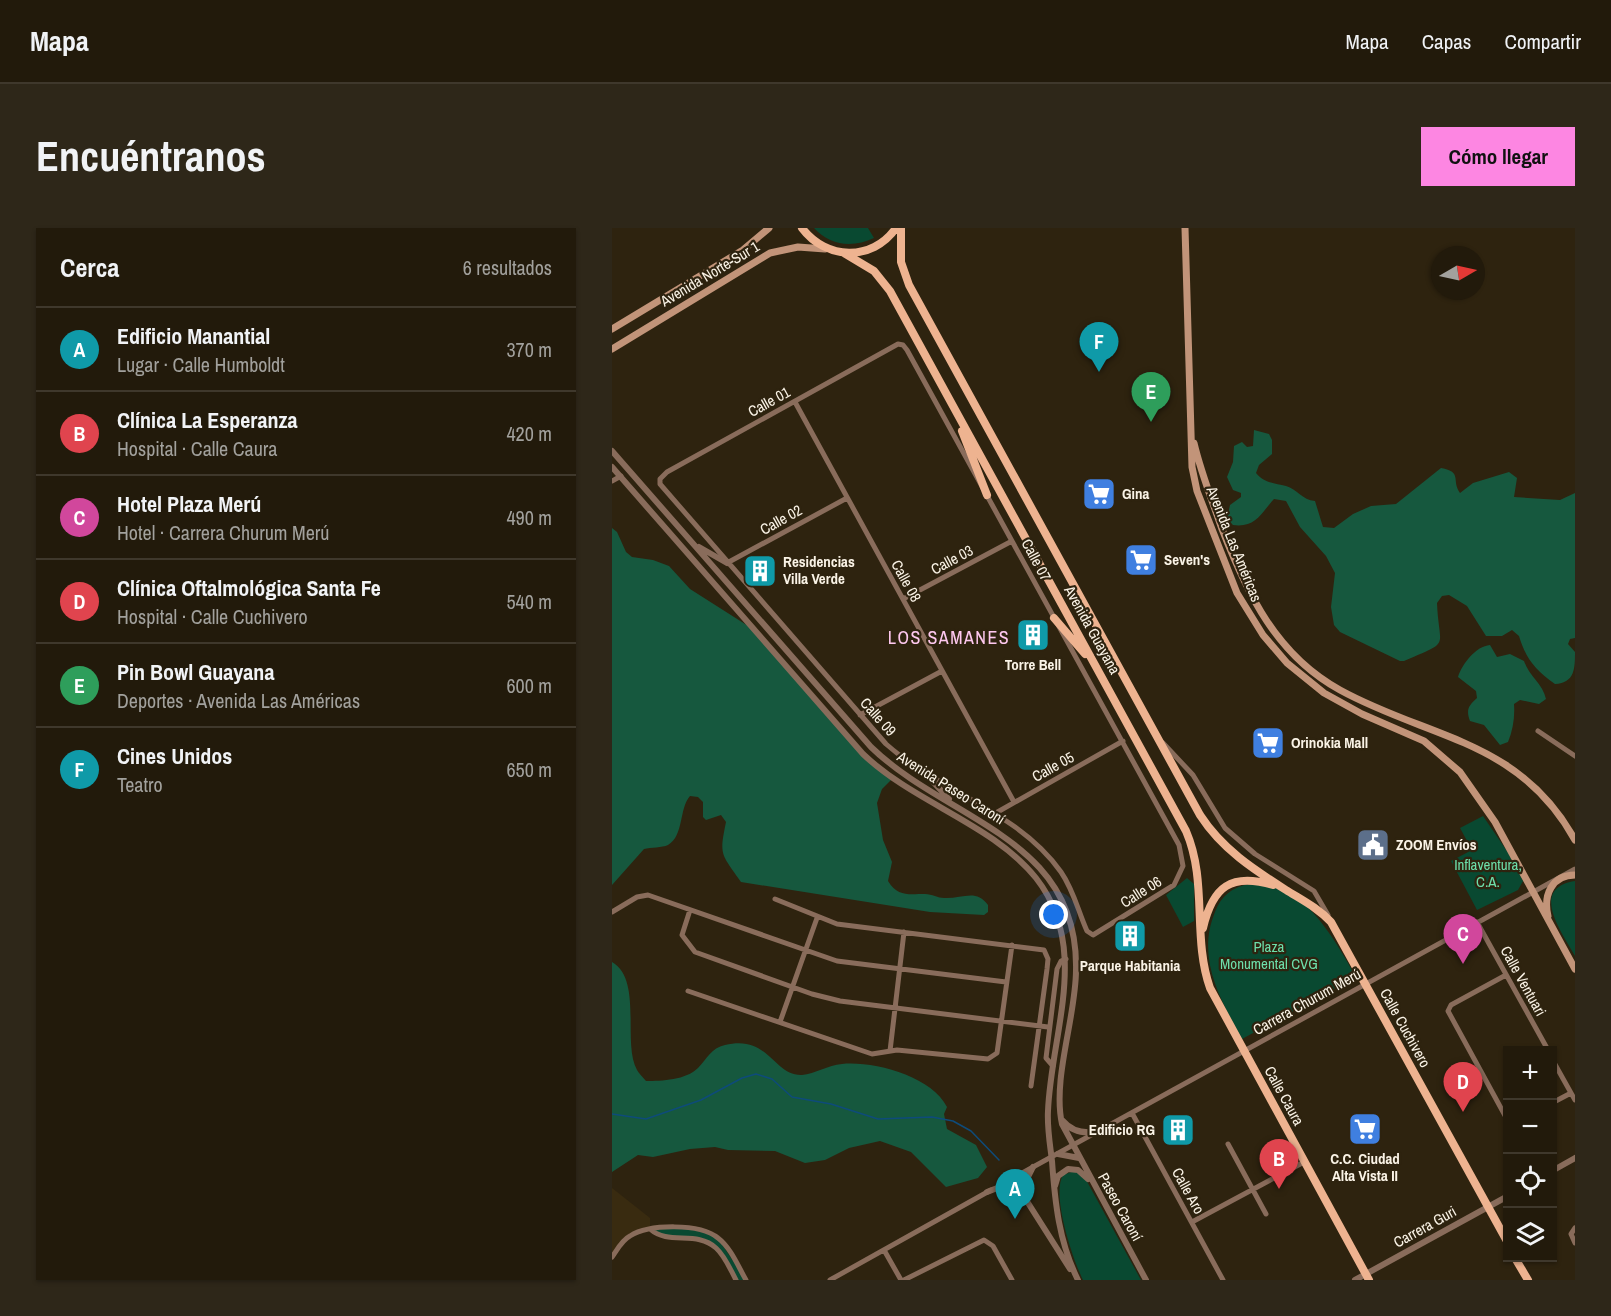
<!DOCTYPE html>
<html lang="es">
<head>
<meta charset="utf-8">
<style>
  body { margin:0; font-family:"Archivo Narrow",sans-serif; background:#2e2719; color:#f1f3f6 }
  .controls { position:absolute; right:18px; bottom:18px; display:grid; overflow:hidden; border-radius:0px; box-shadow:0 2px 4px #0004 }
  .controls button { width:54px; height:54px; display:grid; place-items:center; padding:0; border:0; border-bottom:2px solid #3f382c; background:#221a0b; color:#f1f3f6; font:30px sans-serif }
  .compass { position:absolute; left:819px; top:18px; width:54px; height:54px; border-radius:50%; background:#221a0b; box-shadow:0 2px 4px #0004; rotate:81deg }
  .you { position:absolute; left:442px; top:687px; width:21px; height:21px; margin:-15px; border:4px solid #fff; border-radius:50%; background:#1a73e8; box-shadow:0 0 0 9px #1a73e833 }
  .badge { display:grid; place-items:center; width:39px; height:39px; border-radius:50%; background:#fd86e2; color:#fff; font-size:20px; font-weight:700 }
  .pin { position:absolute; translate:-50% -50px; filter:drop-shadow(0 2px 3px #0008) }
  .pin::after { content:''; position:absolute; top:32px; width:21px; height:18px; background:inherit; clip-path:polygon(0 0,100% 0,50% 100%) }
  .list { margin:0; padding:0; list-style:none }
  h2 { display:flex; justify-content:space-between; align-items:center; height:78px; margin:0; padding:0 24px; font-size:26px }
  h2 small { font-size:20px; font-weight:400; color:#a2a19d }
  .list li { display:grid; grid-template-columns:39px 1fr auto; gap:18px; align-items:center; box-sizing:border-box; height:84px; padding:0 24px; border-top:2px solid #3f382c }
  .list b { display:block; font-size:22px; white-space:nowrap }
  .list p { margin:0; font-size:20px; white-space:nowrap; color:#a2a19d }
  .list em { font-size:20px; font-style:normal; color:#a2a19d }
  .icon { flex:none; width:33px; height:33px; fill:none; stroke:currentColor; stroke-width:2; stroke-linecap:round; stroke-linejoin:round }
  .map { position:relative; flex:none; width:963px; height:1052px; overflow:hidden; border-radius:0px }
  header { display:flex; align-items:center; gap:36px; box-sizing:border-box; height:84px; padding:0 30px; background:#221a0b; border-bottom:2px solid #3f382c }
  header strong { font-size:28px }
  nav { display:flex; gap:33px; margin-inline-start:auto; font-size:21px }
  .intro { display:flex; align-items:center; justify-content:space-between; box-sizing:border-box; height:144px; padding:0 36px }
  h1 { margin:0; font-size:42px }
  .button { padding:15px 27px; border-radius:0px; background:#fd86e2; color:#111; font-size:21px; font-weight:700 }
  main { display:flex; gap:36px; padding:0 36px }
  aside { flex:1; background:#221a0b; border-radius:0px; box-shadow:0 2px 4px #0004 }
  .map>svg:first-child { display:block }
  .built { fill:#392b10 }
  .green { fill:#094931 }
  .forest { fill:#16583e }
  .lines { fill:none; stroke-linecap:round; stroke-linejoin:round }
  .stream { stroke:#0e4b7a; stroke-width:1.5 }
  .minor { stroke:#896c5b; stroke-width:5 }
  .tertiary { stroke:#896c5b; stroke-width:6 }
  .secondary { stroke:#c29479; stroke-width:7 }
  .primary { stroke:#eeb390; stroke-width:8 }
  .labels { text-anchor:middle; stroke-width:4.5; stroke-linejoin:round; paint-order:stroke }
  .street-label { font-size:15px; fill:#faf3e6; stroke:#2e230f }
  .poi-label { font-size:15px; font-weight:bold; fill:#faf3e6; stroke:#2e230f; text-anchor:start }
  .park-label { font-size:15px; fill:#6ddfab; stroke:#2e230f }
  .quarter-label { font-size:18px; letter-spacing:1.5px; fill:#fec8ef; stroke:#2e230f }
</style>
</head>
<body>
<header>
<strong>Mapa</strong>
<nav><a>Mapa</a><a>Capas</a><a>Compartir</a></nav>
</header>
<div class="intro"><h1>Encuéntranos</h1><a class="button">Cómo llegar</a></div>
<main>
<aside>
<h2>Cerca<small>6 resultados</small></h2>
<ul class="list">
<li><span class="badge" style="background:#0f9aa8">A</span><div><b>Edificio Manantial</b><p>Lugar · Calle Humboldt</p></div><em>370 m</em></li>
<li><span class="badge" style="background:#e0444e">B</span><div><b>Clínica La Esperanza</b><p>Hospital · Calle Caura</p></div><em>420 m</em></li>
<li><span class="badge" style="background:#d1479c">C</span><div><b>Hotel Plaza Merú</b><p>Hotel · Carrera Churum Merú</p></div><em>490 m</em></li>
<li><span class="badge" style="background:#e0444e">D</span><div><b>Clínica Oftalmológica Santa Fe</b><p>Hospital · Calle Cuchivero</p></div><em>540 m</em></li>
<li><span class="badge" style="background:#2e9e5b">E</span><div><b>Pin Bowl Guayana</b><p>Deportes · Avenida Las Américas</p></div><em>600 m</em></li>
<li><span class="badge" style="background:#0f9aa8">F</span><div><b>Cines Unidos</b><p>Teatro</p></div><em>650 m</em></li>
</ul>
</aside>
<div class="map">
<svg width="963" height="1052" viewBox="0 0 963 1052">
  <rect width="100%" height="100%" fill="#2e230f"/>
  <path class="built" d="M 0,960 L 38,990 L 38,1001 L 19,1007 L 0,1029 Z"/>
  <path class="green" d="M 202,0 L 256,0 L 262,10 C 241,20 218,18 202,0 Z
    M 871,588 L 897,626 L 911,653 L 906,662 L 865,682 L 839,633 L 860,622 L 848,600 Z
    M 575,650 L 582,656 L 582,693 L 571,699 L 554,667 Z
    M 963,653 L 963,728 C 951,706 916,660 963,653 Z
    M 637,656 C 646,657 656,658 665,660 C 701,671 727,719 744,749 L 630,811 C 608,771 584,730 603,684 C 609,668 620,659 637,656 Z
    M 462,943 L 472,948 L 529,1052 L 471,1052 C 461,1032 439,967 451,947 Z
    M 77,1000 L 105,1009 L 134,1052 L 124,1052 L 111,1030 L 92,1012 L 55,1010 L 38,1001 Z"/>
  <path class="forest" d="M 642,202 L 657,206 L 660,212 L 660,226 L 647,237 L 644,245 C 652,255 662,255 674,258 C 685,261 690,272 703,273 L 711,299 L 722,300 L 741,286 L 759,278 L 784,276 L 829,240 C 851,244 839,252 848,265 L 861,255 L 897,244 L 905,250 L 902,269 L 948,272 L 963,265 L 963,410 L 958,411 L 956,416 L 963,424 C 963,440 963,455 943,456 C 923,442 914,431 907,408 L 900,402 L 890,408 L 874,408 L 855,378 L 837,367 L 830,368 L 825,375 C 827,422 840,412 792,433 L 788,433 L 728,404 L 722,397 L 719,379 L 723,345 L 714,328 L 688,299 L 674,273 L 662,271 C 649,285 644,300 621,297 L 615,291 L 618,277 L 629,269 L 629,265 L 621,262 L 615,249 L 621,234 L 622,218 L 630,214 L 635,219 L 641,218 Z
    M 0,300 L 5,304 L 14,324 L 20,329 L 41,332 L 57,338 L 78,361 L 144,403 L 242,516 L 280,551 L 270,561 L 265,575 L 271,612 L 280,634 L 276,653 C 286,669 296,666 313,666 C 320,666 326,670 332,670 C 350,671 364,660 376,677 L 376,684 L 372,687 L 318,684 L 129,654 C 109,625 107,628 114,594 L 109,587 L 94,592 L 91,589 L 91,574 L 86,569 L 78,568 C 67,580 72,608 56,617 C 50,620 39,619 32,621 L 0,657 Z
    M 878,417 L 885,429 L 898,426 L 912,433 C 917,448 931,456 934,471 L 927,476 L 908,472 L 902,476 C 903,489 901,502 896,514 L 888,517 L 872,497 L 858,493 C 854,482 856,478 865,470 L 864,463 L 846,449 C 850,436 864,418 878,417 Z
    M 0,734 C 31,752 10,815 25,842 C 27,846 31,849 34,853 C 50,853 74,852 86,840 C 95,831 99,820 113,817 C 157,806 161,848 190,847 C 203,846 216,837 230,836 C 262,833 319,848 335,879 L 332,886 L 335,901 L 364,917 L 375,939 L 366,950 L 334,959 L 299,924 L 268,913 L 237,920 L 213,932 L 193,935 L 163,923 L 116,922 L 103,919 L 78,921 L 41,929 L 26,927 L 0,944 Z"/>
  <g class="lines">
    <path class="stream" d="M 0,886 L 34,891 L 89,872 L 130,850 L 144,846 L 160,851 L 180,869 L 219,876 L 266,891 L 320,889 L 341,893 L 359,903 L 387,932"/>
    <path class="minor" d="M 286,116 L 291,117 L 295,122 L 567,617 L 571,638 L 562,657 L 481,707 L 475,703 C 466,683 462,663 449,644 C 406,583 328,564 274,516 L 48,256 L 48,251 L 55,244 Z
      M 183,174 L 402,574
      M 0,253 L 9,248
      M 115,335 L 235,270
      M 291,371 L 400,313
      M 248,487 L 330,443
      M 926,503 L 963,528
      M 551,515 L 581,547 L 613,600 L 643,626 L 702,663 L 716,687
      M 382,586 L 511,513
      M 163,671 L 225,696 L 432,722 L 436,731 L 435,741 L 419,858
      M 78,682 L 70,707 L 83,724 L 200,766 L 228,773 L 436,799
      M 0,684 L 25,669 L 36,667 L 225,733 L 394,754
      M 865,694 L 936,822
      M 894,747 L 839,777 L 836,783 L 896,893
      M 76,763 L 260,826 L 285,822 L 376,831 L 385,825 L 400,717
      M 168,794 L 205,690
      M 278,823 L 292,704
      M 940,831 L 963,872
      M 441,838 L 434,830 L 445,741 L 449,733 L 454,731
      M 940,875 L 959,865
      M 520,885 L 611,1052
      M 616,916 L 654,986
      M 390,956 L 963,641
      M 580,994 L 692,934
      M 963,1000 L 959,1006 L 963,1015
      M 38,1001 C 57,1018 84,1002 104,1020 C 113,1028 118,1041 124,1052
      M 272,1022 L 289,1052
      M 0,1029 C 5,1022 10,1012 18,1008 C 37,996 88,995 106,1010 C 119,1020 126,1038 134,1052
      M 218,1052 L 379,962
      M 292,1052 L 372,1012 L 381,1018 L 400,1052"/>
    <path class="tertiary" d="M 0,223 L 259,519 C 335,593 467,609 464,742 C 464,789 440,851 450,896 L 534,1052
      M 0,239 L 251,526 C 302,575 381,596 424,650 C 479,720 439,805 436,883 C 435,900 438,916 440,933 C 443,975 447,1014 466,1052
      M 87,319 L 115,335
      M 313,545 L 337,571
      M 451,893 C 461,905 474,906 488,903
      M 446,926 L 467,930
      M 940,943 L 963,930
      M 443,958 L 446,948 L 456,941 L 466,942 L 476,951
      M 375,964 L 393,957 L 404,956 L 458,1041
      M 416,970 L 415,951 L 421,939
      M 743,1052 L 896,968"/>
    <path class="secondary" d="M 573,0 L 580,239 L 585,263 L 625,365 L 651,407 L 675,435 L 712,465 L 750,486 L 812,513 L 848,544 L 883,594 L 963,741
      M 0,101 L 131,22 L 157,0
      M 0,121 L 158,25 L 186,19 L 213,21
      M 582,215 C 589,245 600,272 610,301 C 635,365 664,427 728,462 C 817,511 907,511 963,612
      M 936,688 C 931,667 940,647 963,647"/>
    <path class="primary" d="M 190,0 C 214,32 260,34 284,0
      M 289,0 L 289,34 L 297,57 L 588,587 C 610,621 641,641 674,662 C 690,672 706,680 719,694 L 896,1015
      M 232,25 L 262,43 L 278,63 L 574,603 C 596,654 580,709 598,760 L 757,1052
      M 350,203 L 375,267
      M 442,390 L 473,426
      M 591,700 C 601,658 619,645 661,657
      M 903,1030 L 916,1052"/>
  </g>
  <defs>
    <g id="supermarket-square" transform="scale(1.725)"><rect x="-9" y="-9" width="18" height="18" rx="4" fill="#3f7fe0" stroke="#2e230f"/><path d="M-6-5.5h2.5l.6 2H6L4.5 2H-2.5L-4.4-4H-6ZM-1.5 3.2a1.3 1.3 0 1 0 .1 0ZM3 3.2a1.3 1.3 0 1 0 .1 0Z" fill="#fff"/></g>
    <g id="building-square" transform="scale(1.725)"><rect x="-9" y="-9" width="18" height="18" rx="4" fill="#0f9aa8" stroke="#2e230f"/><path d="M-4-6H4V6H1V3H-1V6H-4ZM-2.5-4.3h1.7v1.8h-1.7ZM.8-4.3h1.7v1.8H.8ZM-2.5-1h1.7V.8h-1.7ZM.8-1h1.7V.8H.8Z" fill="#fff"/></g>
    <g id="civic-square" transform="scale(1.725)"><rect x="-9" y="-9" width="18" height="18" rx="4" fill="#5c6f8a" stroke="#2e230f"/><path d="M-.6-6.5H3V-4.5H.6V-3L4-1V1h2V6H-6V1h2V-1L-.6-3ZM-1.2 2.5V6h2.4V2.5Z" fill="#fff"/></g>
  </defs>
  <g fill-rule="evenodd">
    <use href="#supermarket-square" x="487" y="266"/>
    <use href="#supermarket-square" x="529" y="332"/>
    <use href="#building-square" x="148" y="343"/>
    <use href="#building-square" x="421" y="407"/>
    <use href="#supermarket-square" x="656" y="515"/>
    <use href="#civic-square" x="761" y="617"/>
    <use href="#building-square" x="518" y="708"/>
    <use href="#supermarket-square" x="753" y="901"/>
    <use href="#building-square" x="566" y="902"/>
  </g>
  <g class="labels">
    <g class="street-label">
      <text transform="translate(98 46) rotate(-31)" y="5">Avenida Norte-Sur 1</text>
      <text transform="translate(157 174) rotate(-29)" y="5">Calle 01</text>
      <text transform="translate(169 292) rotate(-29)" y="5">Calle 02</text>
      <text transform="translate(622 316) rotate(68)" y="5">Avenida Las Américas</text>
      <text transform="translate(340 332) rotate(-28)" y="5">Calle 03</text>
      <text transform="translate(424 332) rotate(62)" y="5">Calle 07</text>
      <text transform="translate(294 353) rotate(61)" y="5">Calle 08</text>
      <text transform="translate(480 402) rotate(61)" y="5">Avenida Guayana</text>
      <text transform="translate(266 489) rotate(48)" y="5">Calle 09</text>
      <text transform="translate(441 539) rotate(-29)" y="5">Calle 05</text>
      <text transform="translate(339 560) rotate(32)" y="5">Avenida Paseo Caroní</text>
      <text transform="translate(529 664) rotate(-32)" y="5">Calle 06</text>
      <text transform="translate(911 753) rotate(61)" y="5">Calle Ventuari</text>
      <text transform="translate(695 774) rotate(-29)" y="5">Carrera Churum Merú</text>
      <text transform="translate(793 800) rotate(61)" y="5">Calle Cuchivero</text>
      <text transform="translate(672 868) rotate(61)" y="5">Calle Caura</text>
      <text transform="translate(576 963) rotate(61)" y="5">Calle Aro</text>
      <text transform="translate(508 979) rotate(61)" y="5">Paseo Caroní</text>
      <text transform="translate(813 999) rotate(-29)" y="5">Carrera Guri</text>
    </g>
    <g class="poi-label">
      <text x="510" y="271">Gina</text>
      <text x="552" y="337">Seven's</text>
      <text x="171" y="339">Residencias<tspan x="171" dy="17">Villa Verde</tspan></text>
      <text x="421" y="442" text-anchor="middle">Torre Bell</text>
      <text x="679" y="520">Orinokia Mall</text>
      <text x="784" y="622">ZOOM Envíos</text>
      <text x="518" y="743" text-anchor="middle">Parque Habitania</text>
      <text x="543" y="907" text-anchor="end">Edificio RG</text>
      <text x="753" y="936" text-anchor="middle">C.C. Ciudad<tspan x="753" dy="17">Alta Vista II</tspan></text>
    </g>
    <g class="park-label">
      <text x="876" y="642">Inflaventura,<tspan x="876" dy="17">C.A.</tspan></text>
      <text x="657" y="724">Plaza<tspan x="657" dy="17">Monumental CVG</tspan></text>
    </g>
    <g class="quarter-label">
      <text x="337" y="416">LOS SAMANES</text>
    </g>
  </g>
</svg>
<div class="controls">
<button>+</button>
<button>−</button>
<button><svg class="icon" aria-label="locate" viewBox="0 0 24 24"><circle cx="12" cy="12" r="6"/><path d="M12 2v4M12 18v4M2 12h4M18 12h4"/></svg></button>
<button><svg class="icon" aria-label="layers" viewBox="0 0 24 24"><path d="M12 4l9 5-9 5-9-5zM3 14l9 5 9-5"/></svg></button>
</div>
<svg class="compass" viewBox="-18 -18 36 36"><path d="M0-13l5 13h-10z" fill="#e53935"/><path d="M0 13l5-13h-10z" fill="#a2a19d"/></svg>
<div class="you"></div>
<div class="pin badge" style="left:403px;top:991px;background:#0f9aa8">A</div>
<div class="pin badge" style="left:667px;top:961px;background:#e0444e">B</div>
<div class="pin badge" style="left:851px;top:736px;background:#d1479c">C</div>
<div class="pin badge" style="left:851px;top:884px;background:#e0444e">D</div>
<div class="pin badge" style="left:539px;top:194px;background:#2e9e5b">E</div>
<div class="pin badge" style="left:487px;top:144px;background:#0f9aa8">F</div>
</div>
</main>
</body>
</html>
